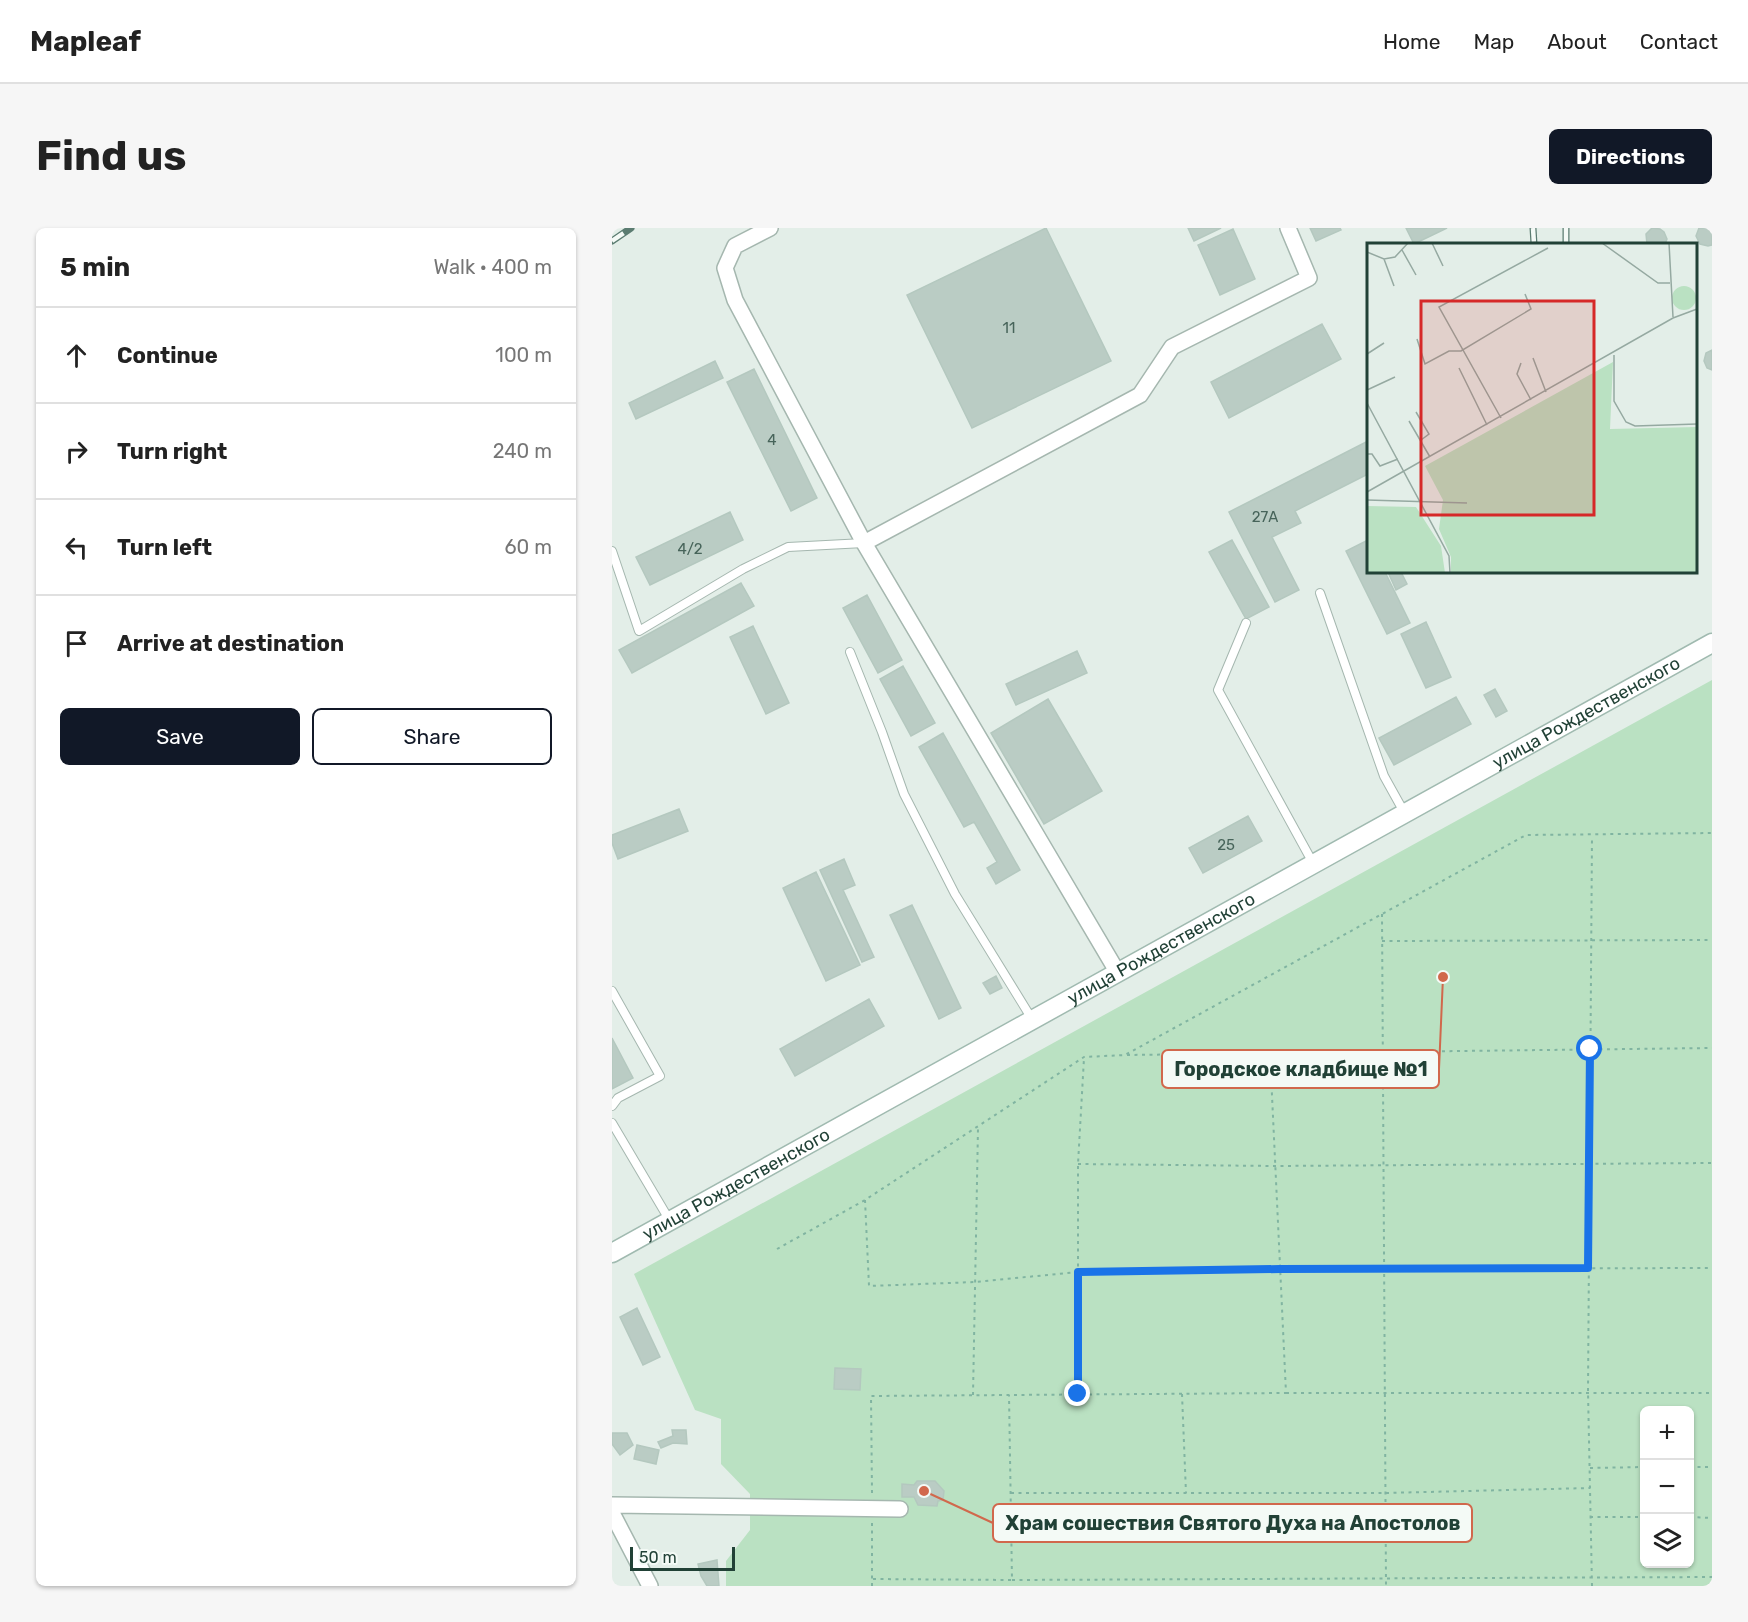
<!DOCTYPE html>
<html lang="en">
<head>
<meta charset="utf-8">
<style>
  body { margin:0; font-family:Rubik,sans-serif; background:#f6f6f6; color:#222 }
  .controls { position:absolute; right:18px; bottom:18px; display:grid; overflow:hidden; border-radius:9px; box-shadow:0 2px 4px #0004 }
  .controls button { width:54px; height:54px; display:grid; place-items:center; padding:0; border:0; border-bottom:2px solid #e0e0e0; background:#fff; color:#222; font:30px sans-serif }
  .scale { position:absolute; left:18px; bottom:15px; width:105px; box-sizing:border-box; padding-left:6px; border:3px solid #214136; border-top:0; font-size:16px; line-height:21px; white-space:nowrap; color:#214136; -webkit-text-stroke:4px #f4faf6; paint-order:stroke }
  .stop { position:absolute; width:18px; height:18px; margin:-14px; border:4px solid #1a73e8; border-radius:50%; background:#fff }
  .stop.end { background:#1a73e8; border-color:#fff; box-shadow:0 2px 6px #0008 }
  .list { margin:0; padding:0; list-style:none }
  h2 { display:flex; justify-content:space-between; align-items:center; height:78px; margin:0; padding:0 24px; font-size:26px }
  h2 small { font-size:20px; font-weight:400; color:#767676 }
  .list li { display:grid; grid-template-columns:39px 1fr auto; gap:18px; align-items:center; box-sizing:border-box; height:96px; padding:0 24px; border-top:2px solid #e0e0e0 }
  .list b { display:block; font-size:22px; white-space:nowrap }
  .list em { font-size:20px; font-style:normal; color:#767676 }
  .actions { display:flex; gap:12px; padding:18px 24px }
  .actions a { flex:1; padding:14px 0; border:2px solid #111827; border-radius:9px; text-align:center; font-size:21px; color:#111827 }
  .actions .main { background:#111827; color:#fff }
  .icon { flex:none; width:33px; height:33px; fill:none; stroke:currentColor; stroke-width:2; stroke-linecap:round; stroke-linejoin:round }
  .map { position:relative; flex:none; width:1100px; height:1358px; overflow:hidden; border-radius:9px }
  header { display:flex; align-items:center; gap:36px; box-sizing:border-box; height:84px; padding:0 30px; background:#fff; border-bottom:2px solid #e0e0e0 }
  header strong { font-size:28px }
  nav { display:flex; gap:33px; margin-inline-start:auto; font-size:21px }
  .intro { display:flex; align-items:center; justify-content:space-between; box-sizing:border-box; height:144px; padding:0 36px }
  h1 { margin:0; font-size:42px }
  .button { padding:15px 27px; border-radius:9px; background:#111827; color:#fff; font-size:21px; font-weight:700 }
  main { display:flex; gap:36px; padding:0 36px }
  aside { flex:1; background:#fff; border-radius:9px; box-shadow:0 2px 4px #0004 }
  .map>svg:first-child { display:block }
  .green { fill:#bae1c2; fill-rule:evenodd }
  .building { fill:#baccc4; stroke:#b4c8bf; stroke-width:1.5 }
  .lines { fill:none; stroke-linecap:round; stroke-linejoin:round }
  .service-casing { stroke:#a5b7af; stroke-width:10 }
  .minor-casing { stroke:#a5b7af; stroke-width:18 }
  .secondary-casing { stroke:#a0bab0; stroke-width:21 }
  .path { stroke:#80b4a1; stroke-width:2; stroke-dasharray:3 4.5; stroke-linecap:butt }
  .service { stroke:#fff; stroke-width:8 }
  .minor { stroke:#fff; stroke-width:15 }
  .secondary { stroke:#fff; stroke-width:18 }
  .rail-casing { stroke:#5b7c71; stroke-width:7 }
  .rail { stroke:#f4faf6; stroke-width:4.5; stroke-dasharray:14; stroke-linecap:butt }
  .route { stroke:#1a73e8; stroke-width:8 }
  .labels { text-anchor:middle; stroke-width:6; stroke-linejoin:round; paint-order:stroke }
  .number-label { font-size:15px; fill:#47645a }
  .street-label { font-size:18px; fill:#214136; stroke:#f4faf6 }
  .inset-road { fill:none; stroke:#95a9a1; stroke-width:1.5 }
  .view { fill:#d62828; fill-opacity:0.15; stroke:#d62828; stroke-width:3 }
  .inset-edge { fill:none; stroke:#214136; stroke-width:3 }
  .leader { fill:none; stroke:#d1684c; stroke-width:2 }
  .callout-dot { fill:#d1684c; stroke:#f4faf6; stroke-width:2 }
  .callout { fill:#f4faf6; stroke:#d1684c; stroke-width:2 }
  .callout-label { font-size:20px; text-anchor:middle; font-weight:bold; fill:#214136 }
</style>
</head>
<body>
<header>
<strong>Mapleaf</strong>
<nav><a>Home</a><a>Map</a><a>About</a><a>Contact</a></nav>
</header>
<div class="intro"><h1>Find us</h1><a class="button">Directions</a></div>
<main>
<aside>
<h2>5 min<small>Walk · 400 m</small></h2>
<ul class="list">
<li><svg class="icon" aria-label="ahead" viewBox="0 0 24 24"><path d="M12 20V5M6 11l6-6 6 6"/></svg><div><b>Continue</b></div><em>100 m</em></li>
<li><svg class="icon" aria-label="right" viewBox="0 0 24 24"><path d="M7 20v-9h11M14 6l5 5-5 5"/></svg><div><b>Turn right</b></div><em>240 m</em></li>
<li><svg class="icon" aria-label="left" viewBox="0 0 24 24"><path d="M17 20v-9H6M10 6l-5 5 5 5"/></svg><div><b>Turn left</b></div><em>60 m</em></li>
<li><svg class="icon" aria-label="arrive" viewBox="0 0 24 24"><path d="M6 21V4h12l-3 4 3 4H6"/></svg><div><b>Arrive at destination</b></div></li>
</ul>
<div class="actions"><a class="main">Save</a><a>Share</a></div>
</aside>
<div class="map">
<svg width="1100" height="1358" viewBox="0 0 1100 1358">
  <rect width="100%" height="100%" fill="#e3eee8"/>
  <path class="green" d="M 1100,452 L 1100,1358 L 114,1358 L 114,1333 L 138,1302 L 138,1266 L 109,1236 L 109,1191 L 83,1182 L 22,1046 ZM 1032,1182 L 1078,1182 L 1078,1336 L 1032,1336 Z"/>
  <path class="building" d="M 434,0 L 499,133 L 360,200 L 295,67 Z
    M 576,0 L 609,0 L 582,13 Z
    M 698,0 L 728,0 L 729,2 L 704,13 Z
    M 794,0 L 835,0 L 802,16 Z
    M 1040,0 L 1048,1 L 1052,4 L 1055,11 L 1053,16 L 1035,16 L 1034,6 Z
    M 1087,0 L 1100,0 L 1100,17 L 1096,18 L 1088,16 L 1084,8 Z
    M 621,1 L 643,51 L 608,67 L 586,17 Z
    M 710,96 L 729,131 L 617,190 L 599,154 Z
    M 1100,122 L 1100,142 L 1095,140 L 1092,133 L 1094,125 Z
    M 103,133 L 111,150 L 24,191 L 17,175 Z
    M 142,141 L 205,270 L 179,283 L 115,154 Z
    M 756,213 L 756,246 L 683,283 L 689,295 L 660,309 L 687,362 L 663,374 L 617,284 Z
    M 118,284 L 131,312 L 38,357 L 24,329 Z
    M 620,312 L 657,379 L 634,391 L 597,324 Z
    M 756,312 L 756,344 L 773,344 L 798,395 L 775,406 L 734,323 Z
    M 776,344 L 789,344 L 795,356 L 784,362 Z
    M 129,355 L 142,378 L 20,445 L 7,422 Z
    M 255,367 L 290,432 L 266,445 L 231,380 Z
    M 814,394 L 839,449 L 814,460 L 789,406 Z
    M 141,398 L 177,475 L 154,486 L 118,409 Z
    M 465,423 L 475,445 L 404,477 L 394,456 Z
    M 291,438 L 323,495 L 299,508 L 268,451 Z
    M 883,461 L 895,483 L 884,489 L 872,467 Z
    M 844,469 L 859,496 L 782,537 L 767,510 Z
    M 436,471 L 490,563 L 432,596 L 379,505 Z
    M 331,505 L 408,642 L 384,656 L 375,640 L 385,634 L 362,594 L 352,599 L 307,519 Z
    M 67,581 L 76,603 L 6,631 L 0,615 L 0,607 Z
    M 636,588 L 650,613 L 591,645 L 577,620 Z
    M 232,631 L 243,657 L 231,662 L 262,729 L 250,734 L 208,642 Z
    M 204,644 L 248,737 L 214,753 L 171,660 Z
    M 300,677 L 349,780 L 327,791 L 278,687 Z
    M 384,748 L 390,760 L 378,766 L 371,755 Z
    M 257,771 L 272,798 L 183,848 L 168,821 Z
    M 0,810 L 21,850 L 0,861 Z
    M 25,1080 L 48,1129 L 31,1137 L 8,1089 Z
    M 223,1140 L 249,1141 L 248,1162 L 222,1161 Z
    M 60,1202 L 74,1202 L 75,1216 L 61,1215 L 49,1220 L 46,1214 L 61,1208 Z
    M 0,1205 L 15,1205 L 21,1217 L 8,1227 L 0,1216 Z
    M 25,1217 L 47,1222 L 44,1236 L 22,1231 Z
    M 305,1253 L 323,1253 L 332,1263 L 331,1272 L 326,1273 L 325,1278 L 306,1277 L 302,1269 L 290,1269 L 290,1256 L 302,1257 Z
    M 105,1332 L 107,1358 L 95,1358 L 89,1348 L 86,1336 Z"/>
  <g class="lines">
    <g class="service-casing">
      <path id="service" d="M 0,323 L 27,403 L 131,341 L 176,319 L 252,315
        M 708,365 L 772,548 L 792,584
        M 634,395 L 606,462 L 701,635
        M 238,424 L 270,504 L 292,566 L 343,666 L 420,791
        M 0,763 L 48,848 L 6,870 L 0,878
        M 0,895 L 58,993"/>
    </g>
    <g class="minor-casing">
      <path id="minor" d="M 158,0 L 123,18 L 113,40 L 123,72 L 252,315 L 506,745
        M 252,315 L 528,167 L 560,119 L 697,50 L 676,0
        M 0,1277 L 288,1281
        M 0,1285 L 38,1358"/>
    </g>
    <g class="secondary-casing">
      <g id="secondary">
        <path id="s1" d="M 0,1025 L 1100,415"/>
      </g>
    </g>
    <path class="path" d="M 770,686 L 774,1358
      M 770,713 L 1100,712
      M 515,827 L 1100,820
      M 466,936 L 663,938 L 1100,935
      M 253,972 L 257,1058 L 363,1054 L 466,1044 L 668,1041 L 1100,1040
      M 165,1021 L 253,972 L 472,829 L 513,827 L 914,607 L 1100,605
      M 674,1165 L 1100,1165
      M 466,1166 L 466,936 L 472,830
      M 570,1166 L 574,1265
      M 361,1167 L 366,900
      M 1078,1239 L 1100,1239
      M 978,1240 L 1032,1239
      M 260,1265 L 259,1168 L 674,1165 L 658,825
      M 399,1265 L 773,1265 L 978,1260
      M 978,1289 L 1032,1289
      M 1078,1289 L 1100,1290
      M 260,1295 L 260,1358
      M 261,1351 L 400,1352 L 397,1167
      M 400,1352 L 1100,1349
      M 980,1358 L 976,1164 L 980,608"/>
    <use href="#service" class="service"/>
    <use href="#minor" class="minor"/>
    <use href="#secondary" class="secondary"/>
    <g class="rail-casing">
      <path id="rail" d="M 921,0 L 922,16
        M 954,0 L 954,16
        M 0,13 L 19,0"/>
    </g>
    <use href="#rail" class="rail"/>
  </g>
  <g class="lines">
    <path class="route" d="M 466,1166 L 466,1044 L 668,1041 L 976,1040 L 978,821"/>
  </g>
  <g class="labels">
    <g class="number-label">
      <text x="397" y="105">11</text>
      <text x="160" y="217">4</text>
      <text x="653" y="294">27А</text>
      <text x="78" y="326">4/2</text>
      <text x="614" y="622">25</text>
    </g>
    <g class="street-label">
      <text dy="6" stroke="none"><textPath href="#s1" startOffset="1114">улица Рождественского</textPath></text>
      <text dy="6" stroke="none"><textPath href="#s1" startOffset="628">улица Рождественского</textPath></text>
      <text dy="6" stroke="none"><textPath href="#s1" startOffset="142">улица Рождественского</textPath></text>
    </g>
  </g>
  <g transform="translate(755 15)">
    <rect width="330" height="330" fill="#e3eee8"/>
    <path d="M305 55a12 12 0 1 1 24 0a12 12 0 1 1-24 0ZM 246,119 L 243,186 L 330,184 L 330,330 L 84,330 L 84,314 L 72,286 L 76,257 L 58,223 ZM 0,263 L 49,264 L 74,303 L 78,330 L 0,330 Z" fill="#bae1c2"/>
    <path class="inset-road" d="M 65,0 L 76,23M 235,0 L 291,40 L 303,40M 302,0 L 306,74M 35,7 L 49,32M 0,9 L 17,16 L 28,14 L 41,0M 17,16 L 27,43M 50,96 L 58,121 L 82,108 L 94,108 L 164,66 L 158,51M 0,111 L 17,100M 247,112 L 247,158 L 259,179 L 268,183 L 330,181M 166,115 L 179,149M 154,120 L 150,131 L 164,157M 92,125 L 120,182M 0,147 L 28,134M 0,160 L 82,313 L 83,330M 49,169 L 62,191 L 54,197M 134,175 L 72,64 L 181,5M 42,178 L 63,214M 0,211 L 5,211 L 13,223 L 31,216M 0,249 L 306,75 L 330,66M 0,257 L 100,260"/>
    <path class="view" d="M 54,58 L 227,58 L 227,272 L 54,272 Z"/>
    <rect width="330" height="330" class="inset-edge"/>
  </g>
  <path class="leader" d="M831 749L827 841M312 1263L381 1295"/>
  <g class="callout-dot">
    <circle cx="831" cy="749" r="6"/>
    <circle cx="312" cy="1263" r="6"/>
  </g>
  <g class="callout">
    <rect x="550" y="822" width="277" height="38" rx="6"/>
    <rect x="381" y="1276" width="479" height="38" rx="6"/>
  </g>
  <g class="callout-label">
    <text x="689" y="848">Городское кладбище №1</text>
    <text x="621" y="1302">Храм сошествия Святого Духа на Апостолов</text>
  </g>
</svg>
<div class="controls">
<button>+</button>
<button>−</button>
<button><svg class="icon" aria-label="layers" viewBox="0 0 24 24"><path d="M12 4l9 5-9 5-9-5zM3 14l9 5 9-5"/></svg></button>
</div>
<div class="scale">50 m</div>
<div class="stop" style="left:978px;top:821px"></div>
<div class="stop end" style="left:466px;top:1166px"></div>
</div>
</main>
</body>
</html>
